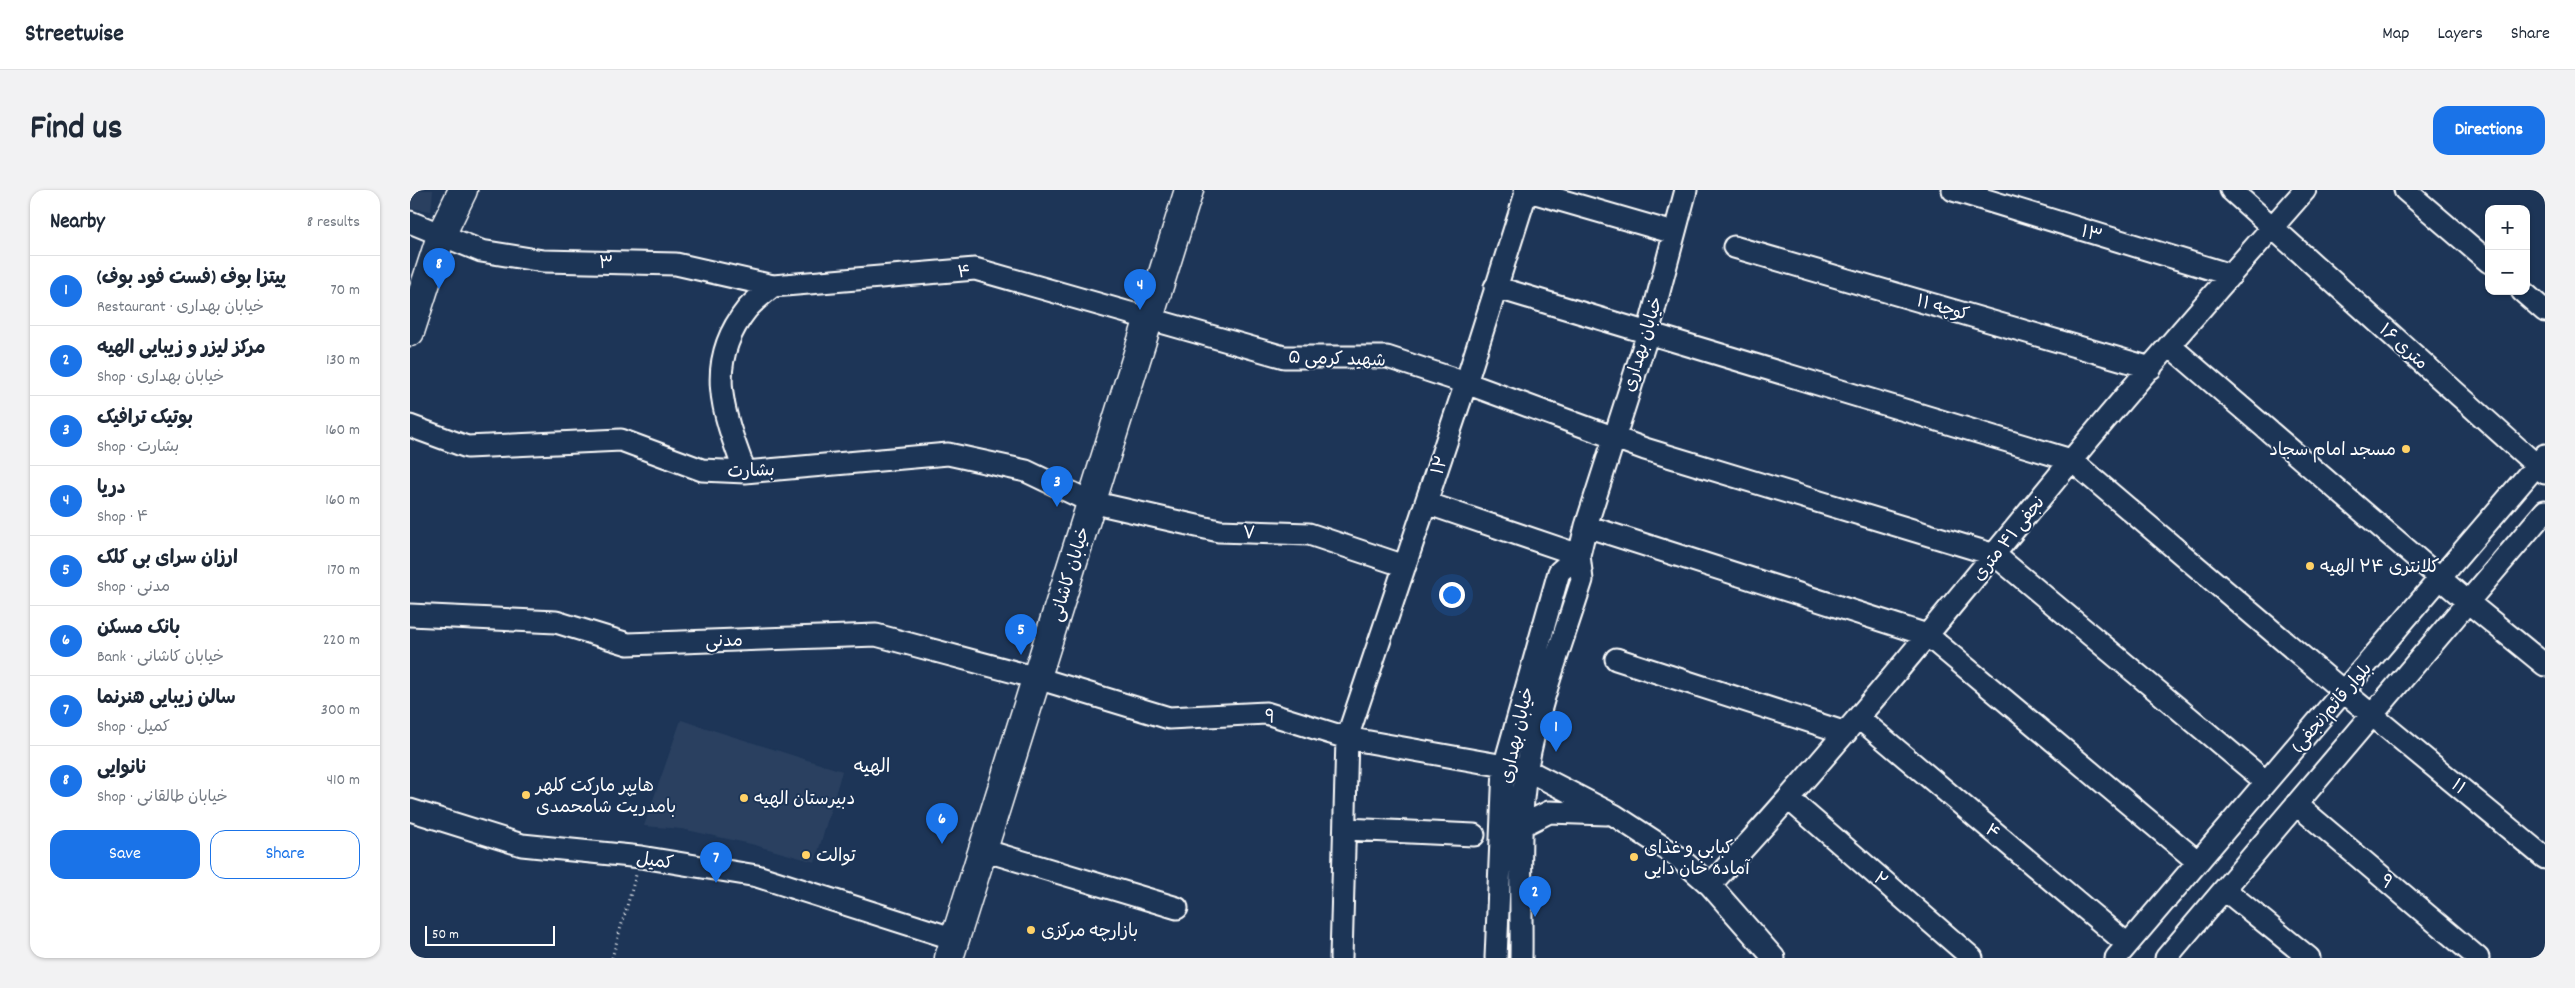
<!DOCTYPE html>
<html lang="en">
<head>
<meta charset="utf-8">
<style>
  body { margin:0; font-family:Dekko,"Playpen Sans Arabic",sans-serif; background:#f2f2f3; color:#1f2937 }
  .controls { position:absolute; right:15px; top:15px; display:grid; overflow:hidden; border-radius:10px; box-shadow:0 1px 4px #0004 }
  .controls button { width:45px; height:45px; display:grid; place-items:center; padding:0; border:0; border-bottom:1px solid #e0e1e3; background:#fff; color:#1f2937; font:25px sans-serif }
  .scale { position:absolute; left:15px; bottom:12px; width:130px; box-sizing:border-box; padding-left:5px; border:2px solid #fff; border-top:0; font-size:14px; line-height:18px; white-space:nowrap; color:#fff; -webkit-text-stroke:4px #1d3557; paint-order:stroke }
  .you { position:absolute; left:1041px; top:404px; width:18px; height:18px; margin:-12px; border:4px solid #fff; border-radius:50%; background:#1a73e8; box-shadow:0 0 0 8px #1a73e833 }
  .badge { display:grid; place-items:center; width:32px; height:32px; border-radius:50%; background:#1a73e8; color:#fff; font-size:16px; font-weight:700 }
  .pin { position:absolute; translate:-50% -41px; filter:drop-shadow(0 1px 2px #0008) }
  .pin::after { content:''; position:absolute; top:26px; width:18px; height:15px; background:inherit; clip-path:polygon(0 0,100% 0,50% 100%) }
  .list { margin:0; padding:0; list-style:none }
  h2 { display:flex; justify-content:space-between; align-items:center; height:65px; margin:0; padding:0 20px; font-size:21px }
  h2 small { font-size:16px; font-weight:400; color:#747a83 }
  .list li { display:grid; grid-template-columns:32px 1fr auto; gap:15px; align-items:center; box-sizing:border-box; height:70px; padding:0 20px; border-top:1px solid #e0e1e3 }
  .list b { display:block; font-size:19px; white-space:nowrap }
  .list p { margin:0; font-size:16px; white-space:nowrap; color:#747a83 }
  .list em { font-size:16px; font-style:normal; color:#747a83 }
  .actions { display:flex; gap:10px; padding:15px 20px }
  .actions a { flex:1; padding:11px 0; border:1px solid #1a73e8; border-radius:15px; text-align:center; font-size:18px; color:#1a73e8 }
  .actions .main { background:#1a73e8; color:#fff }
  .map { position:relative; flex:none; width:2135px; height:768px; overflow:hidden; border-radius:15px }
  header { display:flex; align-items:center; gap:30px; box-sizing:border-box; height:70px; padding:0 25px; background:#fff; border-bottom:1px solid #e0e1e3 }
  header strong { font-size:24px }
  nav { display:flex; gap:28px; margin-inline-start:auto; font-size:18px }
  .intro { display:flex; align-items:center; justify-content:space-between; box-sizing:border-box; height:120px; padding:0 30px }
  h1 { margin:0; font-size:35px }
  .button { padding:12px 22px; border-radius:15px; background:#1a73e8; color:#fff; font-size:18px; font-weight:700 }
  main { display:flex; gap:30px; padding:0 30px }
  aside { flex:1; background:#fff; border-radius:15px; box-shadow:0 1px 4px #0004 }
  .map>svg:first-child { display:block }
  .built { fill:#2a4161 }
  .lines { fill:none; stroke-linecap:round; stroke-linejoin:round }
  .minor-casing { stroke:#fff; stroke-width:25 }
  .major-casing { stroke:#fff; stroke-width:31 }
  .path { stroke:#fff; stroke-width:3; stroke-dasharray:1 4; stroke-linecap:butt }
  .minor { stroke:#1d3557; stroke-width:21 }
  .major { stroke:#1d3557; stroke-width:28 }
  .poi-dot { fill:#ffd166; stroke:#1d3557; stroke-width:2 }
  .labels { text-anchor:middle; stroke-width:4; stroke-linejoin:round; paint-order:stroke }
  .street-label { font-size:18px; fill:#fff; stroke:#1d3557 }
  .poi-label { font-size:18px; fill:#fff; stroke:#1d3557; text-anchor:start }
  .neighbourhood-label { font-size:19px; fill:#fff; stroke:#1d3557 }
</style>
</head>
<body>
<header>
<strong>Streetwise</strong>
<nav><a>Map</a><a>Layers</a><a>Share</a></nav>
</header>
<div class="intro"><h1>Find us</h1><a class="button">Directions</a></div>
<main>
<aside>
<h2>Nearby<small>8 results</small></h2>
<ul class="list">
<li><span class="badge">1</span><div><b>پیتزا بوف (فست فود بوف)</b><p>Restaurant · خیابان بهداری</p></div><em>70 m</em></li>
<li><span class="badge">2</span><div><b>مرکز لیزر و زیبایی الهیه</b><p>Shop · خیابان بهداری</p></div><em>130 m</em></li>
<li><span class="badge">3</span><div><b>بوتیک ترافیک</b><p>Shop · بشارت</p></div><em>160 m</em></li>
<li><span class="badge">4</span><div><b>دریا</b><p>Shop · ۴</p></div><em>160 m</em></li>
<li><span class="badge">5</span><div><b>ارزان سرای بی کلک</b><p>Shop · مدنی</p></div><em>170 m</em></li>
<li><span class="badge">6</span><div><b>بانک مسکن</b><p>Bank · خیابان کاشانی</p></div><em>220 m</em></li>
<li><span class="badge">7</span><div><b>سالن زیبایی هنرنما</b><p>Shop · کمیل</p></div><em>300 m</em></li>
<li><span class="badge">8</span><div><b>نانوایی</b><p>Shop · خیابان طالقانی</p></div><em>410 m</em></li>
</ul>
<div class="actions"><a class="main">Save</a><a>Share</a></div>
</aside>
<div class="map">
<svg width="2135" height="768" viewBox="0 0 2135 768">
  <rect width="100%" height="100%" fill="#1d3557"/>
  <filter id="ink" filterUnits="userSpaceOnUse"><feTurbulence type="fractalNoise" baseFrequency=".02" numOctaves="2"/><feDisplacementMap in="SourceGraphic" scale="10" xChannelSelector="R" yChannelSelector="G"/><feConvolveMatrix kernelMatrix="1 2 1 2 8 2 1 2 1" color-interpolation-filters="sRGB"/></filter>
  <g filter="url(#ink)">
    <path class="built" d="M 0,0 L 23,0 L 21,21 L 0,18 Z
      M 271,530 L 432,581 L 405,672 L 341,654 L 272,639 L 234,636 Z"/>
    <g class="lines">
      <g class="minor-casing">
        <path id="minor" d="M 1115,0 L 1264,43
          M 1543,0 L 1821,85
          M 1821,0 L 2135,283
          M 1995,0 L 2079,72
          M 0,32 L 71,61 L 133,71 L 266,74 L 363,96 L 565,79 L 874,167 L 977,167 L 1056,193 L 1235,259 L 1585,365 L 1856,592
          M 1324,57 L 1741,178
          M 1085,97 L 1661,270 L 1934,502 L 2135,668
          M 2112,101 L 2135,121
          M 1760,156 L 2059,413 L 2135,475
          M 0,236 L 57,257 L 211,250 L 292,280 L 335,282 L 538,264 L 616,281 L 681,312 L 809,341 L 899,344 L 995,376
          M 335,282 C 314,225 293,174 337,119 C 344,111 354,103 363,96
          M 1016,313 L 1169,365
          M 1176,336 L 1517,445 L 1788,672
          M 0,425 L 146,432 L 218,454 L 466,445 L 627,488 L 759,528 L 856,523 L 937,548 L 1117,580 L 1204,625 L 1267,666 L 1300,695 L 1364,768
          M 1206,469 L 1436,543
          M 1449,528 L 1717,754
          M 1379,609 L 1562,768
          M 1886,614 L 2068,768
          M 0,620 L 112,655 L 231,667 L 347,686 L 545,749
          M 1102,634 L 1113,635 L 1139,622 L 1196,624
          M 936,639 L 1064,645
          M 573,660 L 767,718
          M 1300,695 C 1426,559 1542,415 1660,272 C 1736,180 1816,90 1895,0
          M 1815,700 L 1899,768
          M 931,768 L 937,548 L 1056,193 L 1117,0
          M 1086,768 L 1094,577 L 1149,382 L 1169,365
          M 1111,768 C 1112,709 1107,635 1117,577 C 1128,514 1153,451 1172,390 L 1169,365 L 1176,336 L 1238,143 L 1276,0
          M 1706,768 L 2135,265
          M 1756,768 L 2135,321"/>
      </g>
      <g class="major-casing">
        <path id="major" d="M 0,142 L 32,43 L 53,0
          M 539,768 L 779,0"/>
      </g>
      <path class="path" d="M 202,768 L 226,685"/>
      <use href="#minor" class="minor"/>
      <use href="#major" class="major"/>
    </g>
  </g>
  <g class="poi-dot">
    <circle cx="1996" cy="259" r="5"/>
    <circle cx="1900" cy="376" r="5"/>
    <circle cx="116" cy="605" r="5"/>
    <circle cx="334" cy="608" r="5"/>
    <circle cx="396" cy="665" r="5"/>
    <circle cx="1224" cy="667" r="5"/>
    <circle cx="621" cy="740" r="5"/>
  </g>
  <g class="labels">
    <g class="street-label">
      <text transform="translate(1682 43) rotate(17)" y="6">۱۳</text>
      <text transform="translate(196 72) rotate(2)" y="6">۳</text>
      <text transform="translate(554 81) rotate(-2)" y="6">۴</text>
      <text transform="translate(1533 117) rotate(16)" y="6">کوچه ۱۱</text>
      <text transform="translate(1232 154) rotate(-73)" y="6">خیابان بهداری</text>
      <text transform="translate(1994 156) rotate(42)" y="6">۱۶ متری</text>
      <text transform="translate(927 168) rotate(2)" y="6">۵ شهید کرمی</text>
      <text transform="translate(1029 275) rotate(-72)" y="6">۱۲</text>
      <text transform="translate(341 280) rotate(-2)" y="6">بشارت</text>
      <text transform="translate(839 342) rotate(2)" y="6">۷</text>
      <text transform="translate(1598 348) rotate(-51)" y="6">نجفی ۴۱ متری</text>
      <text transform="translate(659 384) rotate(-73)" y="6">خیابان کاشانی</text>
      <text transform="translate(314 450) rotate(-2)" y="6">مدنی</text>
      <text transform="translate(1921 517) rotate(-49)" y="6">بلوار قائم(نجفی)</text>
      <text transform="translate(860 526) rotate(11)" y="6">۹</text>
      <text transform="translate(1106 545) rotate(-77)" y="6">خیابان بهداری</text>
      <text transform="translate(2049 596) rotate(40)" y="6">۱۱</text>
      <text transform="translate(1583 641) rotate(40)" y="6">۴</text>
      <text transform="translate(245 670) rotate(8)" y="6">کمیل</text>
      <text transform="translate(1471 689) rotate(41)" y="6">۲</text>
      <text transform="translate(1977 691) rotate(40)" y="6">۹</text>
    </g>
    <g class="poi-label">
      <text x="1986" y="265" text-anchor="end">مسجد امام سجاد</text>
      <text x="1910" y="382">کلانتری ۲۴ الهیه</text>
      <text x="126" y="601">هایپر مارکت کلهر<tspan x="126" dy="21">بامدریت شامحمدی</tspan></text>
      <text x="344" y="614">دبیرستان الهیه</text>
      <text x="1234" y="663">کبابی و غذای<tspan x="1234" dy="21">آماده خان دایی</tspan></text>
      <text x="406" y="671">توالت</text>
      <text x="631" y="746">بازارچه مرکزی</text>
    </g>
    <g class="neighbourhood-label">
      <text x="462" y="582">الهیه</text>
    </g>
  </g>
</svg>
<div class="controls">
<button>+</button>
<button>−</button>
</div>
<div class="scale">50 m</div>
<div class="you"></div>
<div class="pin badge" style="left:1146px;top:562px">1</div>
<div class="pin badge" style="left:1125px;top:727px">2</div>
<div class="pin badge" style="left:647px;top:317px">3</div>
<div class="pin badge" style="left:730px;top:120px">4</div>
<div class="pin badge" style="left:611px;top:465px">5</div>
<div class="pin badge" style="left:532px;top:654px">6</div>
<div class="pin badge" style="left:306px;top:693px">7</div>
<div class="pin badge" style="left:29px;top:99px">8</div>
</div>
</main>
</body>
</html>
